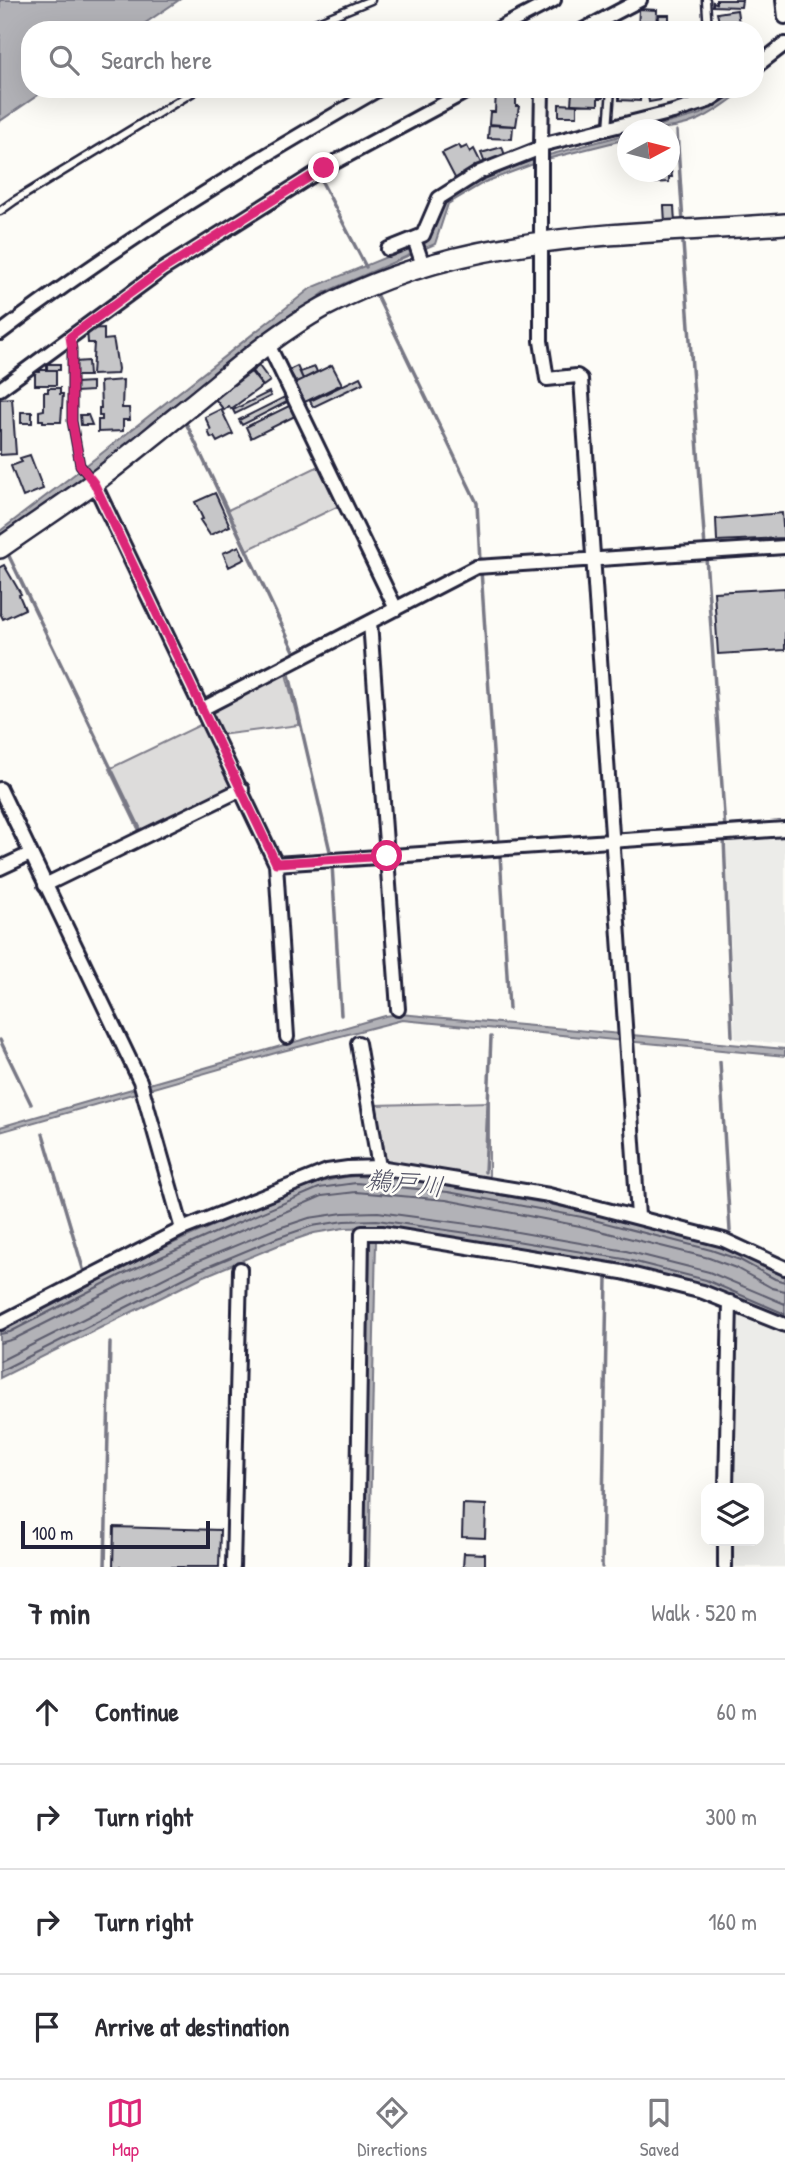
<!DOCTYPE html>
<html lang="en">
<head>
<meta charset="utf-8">
<style>
  body { margin:0; font-family:"Patrick Hand","Klee One",sans-serif; background:#f2f2f3; color:#2b2b33 }
  .controls { position:absolute; right:21px; bottom:21px; display:grid; overflow:hidden; border-radius:14px; box-shadow:0 7px 28px #0002 }
  .controls button { width:63px; height:63px; display:grid; place-items:center; padding:0; border:0; border-bottom:2px solid #e1e1e2; background:#fff; color:#2b2b33; font:35px sans-serif }
  .compass { position:absolute; left:617px; top:119px; width:63px; height:63px; border-radius:50%; background:#fff; box-shadow:0 7px 28px #0002; rotate:83deg }
  .scale { position:absolute; left:21px; bottom:18px; width:189px; box-sizing:border-box; padding-left:7px; border:4px solid #22223b; border-top:0; font-size:19px; line-height:24px; white-space:nowrap; color:#22223b; -webkit-text-stroke:5px #fdfcf7; paint-order:stroke }
  .stop { position:absolute; width:21px; height:21px; margin:-16px; border:5px solid #db2777; border-radius:50%; background:#fff }
  .stop.end { background:#db2777; border-color:#fff; box-shadow:0 2px 7px #0008 }
  .list { margin:0; padding:0; list-style:none }
  h2 { display:flex; justify-content:space-between; align-items:center; height:91px; margin:0; padding:0 28px; font-size:30px }
  h2 small { font-size:23px; font-weight:400; color:#7c7c81 }
  .list li { display:grid; grid-template-columns:46px 1fr auto; gap:21px; align-items:center; box-sizing:border-box; height:105px; padding:0 28px; border-top:2px solid #e1e1e2 }
  .list b { display:block; font-size:26px; white-space:nowrap }
  .list em { font-size:23px; font-style:normal; color:#7c7c81 }
  .icon { flex:none; width:38px; height:38px; fill:none; stroke:currentColor; stroke-width:2; stroke-linecap:round; stroke-linejoin:round }
  .map { position:relative; flex:none; width:785px; height:1567px; overflow:hidden }
  .search { position:absolute; background:#fff; box-shadow:0 7px 28px #0002; left:21px; right:21px; top:21px; height:77px; display:flex; align-items:center; gap:18px; box-sizing:border-box; padding:0 24px; border-radius:28px; color:#7c7c81; font-size:26px }
  .sheet { height:511px; background:#fff }
  nav { display:flex; justify-content:space-around; align-items:center; box-sizing:border-box; height:98px; border-top:2px solid #e1e1e2; background:#fff; font-size:19px; color:#7c7c81 }
  nav a { display:grid; justify-items:center; gap:4px }
  nav .on { color:#db2777 }
  .map>svg:first-child { display:block }
  .built { fill:#ecece9 }
  .green { fill:#dddcdb; stroke:#807f8b; stroke-width:2 }
  .water { fill:#b2b2b7; stroke:#787885; stroke-width:2 }
  .lines { fill:none; stroke-linecap:round; stroke-linejoin:round }
  .shore { stroke:#5c5c6d; stroke-width:2 }
  .stream { stroke:#787885; stroke-width:3.5 }
  .building { fill:#c6c6c8; stroke:#22223b; stroke-width:2 }
  .lane-casing { stroke:#22223b; stroke-width:11 }
  .street-casing { stroke:#22223b; stroke-width:18 }
  .secondary-casing { stroke:#22223b; stroke-width:24 }
  .lane { stroke:#fdfcf7; stroke-width:6 }
  .street { stroke:#fdfcf7; stroke-width:12 }
  .secondary { stroke:#fdfcf7; stroke-width:19 }
  .route { stroke:#db2777; stroke-width:9 }
  .labels { text-anchor:middle; stroke-width:5; stroke-linejoin:round; paint-order:stroke }
  .water-label { font-size:26px; font-style:italic; fill:#545466; stroke:#fdfcf7 }
</style>
</head>
<body>
<div class="map">
<svg width="785" height="1567" viewBox="0 0 785 1567">
  <rect width="100%" height="100%" fill="#fdfcf7"/>
  <filter id="ink" filterUnits="userSpaceOnUse"><feTurbulence type="fractalNoise" baseFrequency=".0143" numOctaves="2"/><feDisplacementMap in="SourceGraphic" scale="14" xChannelSelector="R" yChannelSelector="G"/><feConvolveMatrix kernelMatrix="1 2 1 2 8 2 1 2 1" color-interpolation-filters="sRGB"/></filter>
  <g filter="url(#ink)">
    <path class="built" d="M 785,832 L 785,1044 L 735,1039 L 726,836 Z
      M 743,1314 L 785,1331 L 785,1567 L 728,1567 L 729,1541 L 759,1541 L 759,1488 L 730,1488 L 734,1317 Z"/>
    <path class="green" d="M 323,464 L 343,504 L 247,550 L 228,510 Z
      M 285,670 L 299,725 L 220,735 L 209,714 L 209,709 Z
      M 206,722 L 236,784 L 139,831 L 109,769 Z
      M 489,1102 L 489,1178 L 386,1162 L 376,1105 Z"/>
    <path class="water" d="M 0,0 L 179,0 L 135,30 L 30,30 L 30,89 L 47,89 L 0,121 Z
      M 738,89 L 745,89 C 711,116 690,130 645,129 L 701,114 Z
      M 627,134 L 627,139 L 547,159 L 485,182 L 448,204 L 435,244 L 325,292 L 36,514 L 0,538 L 0,531 L 97,457 L 311,288 L 430,239 L 443,201 L 482,177 L 545,156 Z
      M 400,1014 L 785,1049 L 785,1056 L 402,1020 L 279,1052 L 0,1132 L 0,1127 L 385,1016 Z
      M 356,1176 L 449,1185 L 584,1211 L 730,1248 L 785,1276 L 785,1321 L 623,1266 L 480,1242 L 376,1227 L 344,1228 L 314,1233 L 279,1245 L 202,1277 L 0,1378 L 0,1328 C 84,1286 168,1243 255,1208 C 291,1194 316,1179 356,1176 Z
      M 370,1241 L 376,1241 L 369,1567 L 362,1567 Z"/>
    <g class="lines">
      <path class="shore" d="M 0,1334 L 10,1332 L 121,1275 L 221,1230 L 319,1188 L 356,1183 L 448,1192 L 582,1217 L 711,1250 L 740,1260 L 775,1279 L 785,1282
        M 0,1343 L 14,1339 L 125,1283 L 224,1238 L 322,1196 L 356,1192 L 446,1200 L 580,1226 L 709,1258 L 736,1268 L 772,1288 L 785,1291
        M 0,1361 L 196,1262 L 273,1230 L 309,1218 L 343,1213 L 378,1212 L 483,1226 L 626,1251 L 709,1272 L 785,1304
        M 0,1371 L 200,1270 L 277,1238 L 312,1226 L 344,1221 L 377,1220 L 481,1235 L 624,1259 L 706,1280 L 785,1314"/>
      <path class="stream" d="M 677,131 L 683,223
        M 322,182 L 366,267
        M 683,243 L 705,548
        M 376,294 L 477,503 L 480,562
        M 186,423 L 295,653
        M 8,554 L 142,833
        M 706,557 L 725,829
        M 481,570 L 499,843
        M 288,670 L 330,851
        M 724,838 L 732,1036
        M 500,854 L 509,1009
        M 332,864 L 341,1015
        M 0,1040 L 31,1104
        M 720,1062 L 730,1231
        M 43,1134 L 84,1272
        M 485,1172 L 491,1037
        M 105,1567 L 110,1343
        M 602,1567 L 607,1278"/>
    </g>
    <path class="building" d="M 716,0 L 742,0 L 741,7 L 713,6 L 713,2 L 716,3 Z
      M 639,9 L 657,10 L 656,30 L 638,30 Z
      M 737,10 L 740,30 L 721,30 L 717,13 Z
      M 659,15 L 669,15 L 669,30 L 658,30 Z
      M 496,89 L 516,89 L 516,106 L 519,106 L 516,126 L 489,124 L 490,112 L 495,112 Z
      M 576,89 L 603,89 L 603,98 L 598,98 L 598,105 L 571,104 L 572,92 L 575,92 Z
      M 619,89 L 641,89 L 640,101 L 619,100 Z
      M 659,89 L 661,100 L 649,102 L 647,90 Z
      M 559,104 L 577,105 L 577,116 L 559,116 Z
      M 489,125 L 513,126 L 512,139 L 488,138 Z
      M 459,145 L 461,149 L 467,146 L 470,152 L 474,149 L 483,167 L 456,180 L 442,153 Z
      M 502,147 L 506,158 L 486,166 L 481,153 Z
      M 670,164 L 672,177 L 669,177 L 669,182 L 652,183 L 652,174 L 648,174 L 648,172 L 670,172 Z
      M 664,206 L 674,206 L 675,223 L 665,223 Z
      M 104,328 L 104,340 L 113,339 L 114,343 L 118,369 L 117,374 L 92,375 L 94,343 L 88,343 L 87,329 Z
      M 88,361 L 89,376 L 76,376 L 75,362 Z
      M 47,364 L 60,364 L 60,370 L 47,370 Z
      M 332,365 L 342,384 L 305,402 L 295,383 Z
      M 259,366 L 270,381 L 263,386 L 252,371 Z
      M 297,366 L 303,379 L 296,382 L 289,370 Z
      M 315,367 L 317,372 L 303,379 L 300,372 Z
      M 40,370 L 56,370 L 56,385 L 35,385 L 35,372 L 40,372 Z
      M 251,372 L 262,386 L 231,409 L 229,406 L 224,410 L 215,399 Z
      M 360,377 L 363,383 L 313,407 L 310,401 Z
      M 123,380 L 122,408 L 129,408 L 130,420 L 123,420 L 123,431 L 98,432 L 98,420 L 102,420 L 102,416 L 99,416 L 99,408 L 101,408 L 100,382 Z
      M 92,382 L 92,391 L 76,392 L 75,383 Z
      M 48,388 L 60,388 L 60,394 L 63,394 L 61,422 L 43,422 L 43,420 L 39,420 L 39,411 L 44,410 L 44,392 L 48,392 Z
      M 269,392 L 271,396 L 235,414 L 233,410 Z
      M 285,397 L 287,402 L 242,425 L 239,420 Z
      M 12,398 L 16,454 L 0,455 L 0,399 Z
      M 291,405 L 297,415 L 251,438 L 246,427 Z
      M 221,409 L 233,434 L 217,442 L 214,437 L 211,438 L 208,431 L 211,430 L 205,417 Z
      M 21,412 L 32,412 L 32,423 L 21,423 Z
      M 80,415 L 88,415 L 92,425 L 81,425 Z
      M 30,455 L 43,489 L 23,497 L 11,466 L 22,462 L 20,458 Z
      M 215,493 L 230,526 L 210,535 L 200,520 L 203,519 L 195,502 Z
      M 782,513 L 784,538 L 717,541 L 716,519 Z
      M 239,546 L 245,559 L 229,567 L 223,553 Z
      M 4,565 L 21,594 L 19,595 L 25,609 L 3,619 L 0,613 L 0,567 Z
      M 785,588 L 785,650 L 718,654 L 714,592 Z
      M 463,1504 L 486,1505 L 485,1538 L 462,1537 Z
      M 114,1527 L 220,1530 L 219,1567 L 113,1567 Z
      M 464,1553 L 485,1554 L 485,1567 L 463,1567 Z"/>
    <g class="lines">
      <g class="lane-casing">
        <path id="lane" d="M 706,0 L 708,30
          M 298,30 L 371,0
          M 608,129 L 611,89
          M 0,211 L 14,201 L 198,89
          M 70,338 L 72,349 L 72,421 L 80,465 L 92,480"/>
      </g>
      <g class="street-casing">
        <path id="street" d="M 783,0 L 785,17
          M 496,30 L 554,0
          M 583,30 L 640,0
          M 755,67 L 785,44
          M 541,145 L 542,89
          M 414,239 L 423,265
          M 388,249 L 423,235 L 439,198 L 480,172 L 541,148
          M 0,333 C 120,242 248,164 379,89
          M 268,344 L 396,609
          M 0,389 L 162,270 L 324,168 L 471,89
          M 94,483 L 276,864 L 287,1037
          M 370,622 L 398,1009
          M 204,708 L 476,567 L 785,547
          M 0,789 L 140,1081 L 182,1229
          M 276,864 L 785,829
          M 0,868 L 30,854
          M 45,885 L 242,789
          M 358,1043 L 379,1167
          M 638,1216 L 581,379 L 577,376 L 547,379 L 541,341 L 541,145 L 673,112 L 708,101 L 726,89
          M 0,1323 L 182,1229 L 327,1171 L 348,1168 L 379,1167 L 549,1195 L 724,1240 L 785,1268
          M 726,1488 L 730,1302
          M 233,1567 L 240,1269
          M 357,1567 L 362,1233 L 382,1233 L 622,1272 L 703,1292 L 785,1325
          M 725,1567 L 725,1541"/>
      </g>
      <g class="secondary-casing">
        <path id="secondary" d="M 0,548 C 31,526 62,506 92,484 C 122,462 150,438 179,415 C 226,378 271,336 324,307 C 466,231 629,235 785,224"/>
      </g>
      <use href="#lane" class="lane"/>
      <use href="#street" class="street"/>
      <use href="#secondary" class="secondary"/>
    </g>
  </g>
  <g class="lines" filter="url(#ink)">
    <path class="route" d="M 324,168 L 162,270 L 70,337 L 72,349 L 72,421 L 80,465 L 94,483 L 276,863 L 387,856"/>
  </g>
  <g class="labels">
    <g class="water-label">
      <text transform="translate(405 1183) rotate(6)" y="9">鵜戸川</text>
    </g>
  </g>
</svg>
<div class="controls">
<button><svg class="icon" aria-label="layers" viewBox="0 0 24 24"><path d="M12 4l9 5-9 5-9-5zM3 14l9 5 9-5"/></svg></button>
</div>
<svg class="compass" viewBox="-18 -18 36 36"><path d="M0-13l5 13h-10z" fill="#e53935"/><path d="M0 13l5-13h-10z" fill="#7c7c81"/></svg>
<div class="scale">100 m</div>
<div class="stop" style="left:387px;top:856px"></div>
<div class="stop end" style="left:324px;top:168px"></div>
<div class="search"><svg class="icon" aria-label="search" viewBox="0 0 24 24"><circle cx="10" cy="10" r="6"/><path d="M15 15l6 6"/></svg>Search here</div>
</div>
<section class="sheet">
<h2>7 min<small>Walk · 520 m</small></h2>
<ul class="list">
<li><svg class="icon" aria-label="ahead" viewBox="0 0 24 24"><path d="M12 20V5M6 11l6-6 6 6"/></svg><div><b>Continue</b></div><em>60 m</em></li>
<li><svg class="icon" aria-label="right" viewBox="0 0 24 24"><path d="M7 20v-9h11M14 6l5 5-5 5"/></svg><div><b>Turn right</b></div><em>300 m</em></li>
<li><svg class="icon" aria-label="right" viewBox="0 0 24 24"><path d="M7 20v-9h11M14 6l5 5-5 5"/></svg><div><b>Turn right</b></div><em>160 m</em></li>
<li><svg class="icon" aria-label="arrive" viewBox="0 0 24 24"><path d="M6 21V4h12l-3 4 3 4H6"/></svg><div><b>Arrive at destination</b></div></li>
</ul>
</section>
<nav>
<a class="on"><svg class="icon" aria-label="map" viewBox="0 0 24 24"><path d="M3 6l6-2 6 2 6-2v14l-6 2-6-2-6 2zM9 4v14M15 6v14"/></svg>Map</a>
<a><svg class="icon" aria-label="directions" viewBox="0 0 24 24"><path d="M12 3l9 9-9 9-9-9zM9 14v-3h6M13 9l2 2-2 2"/></svg>Directions</a>
<a><svg class="icon" aria-label="saved" viewBox="0 0 24 24"><path d="M7 4h10v16l-5-4-5 4z"/></svg>Saved</a>
</nav>
</body>
</html>
